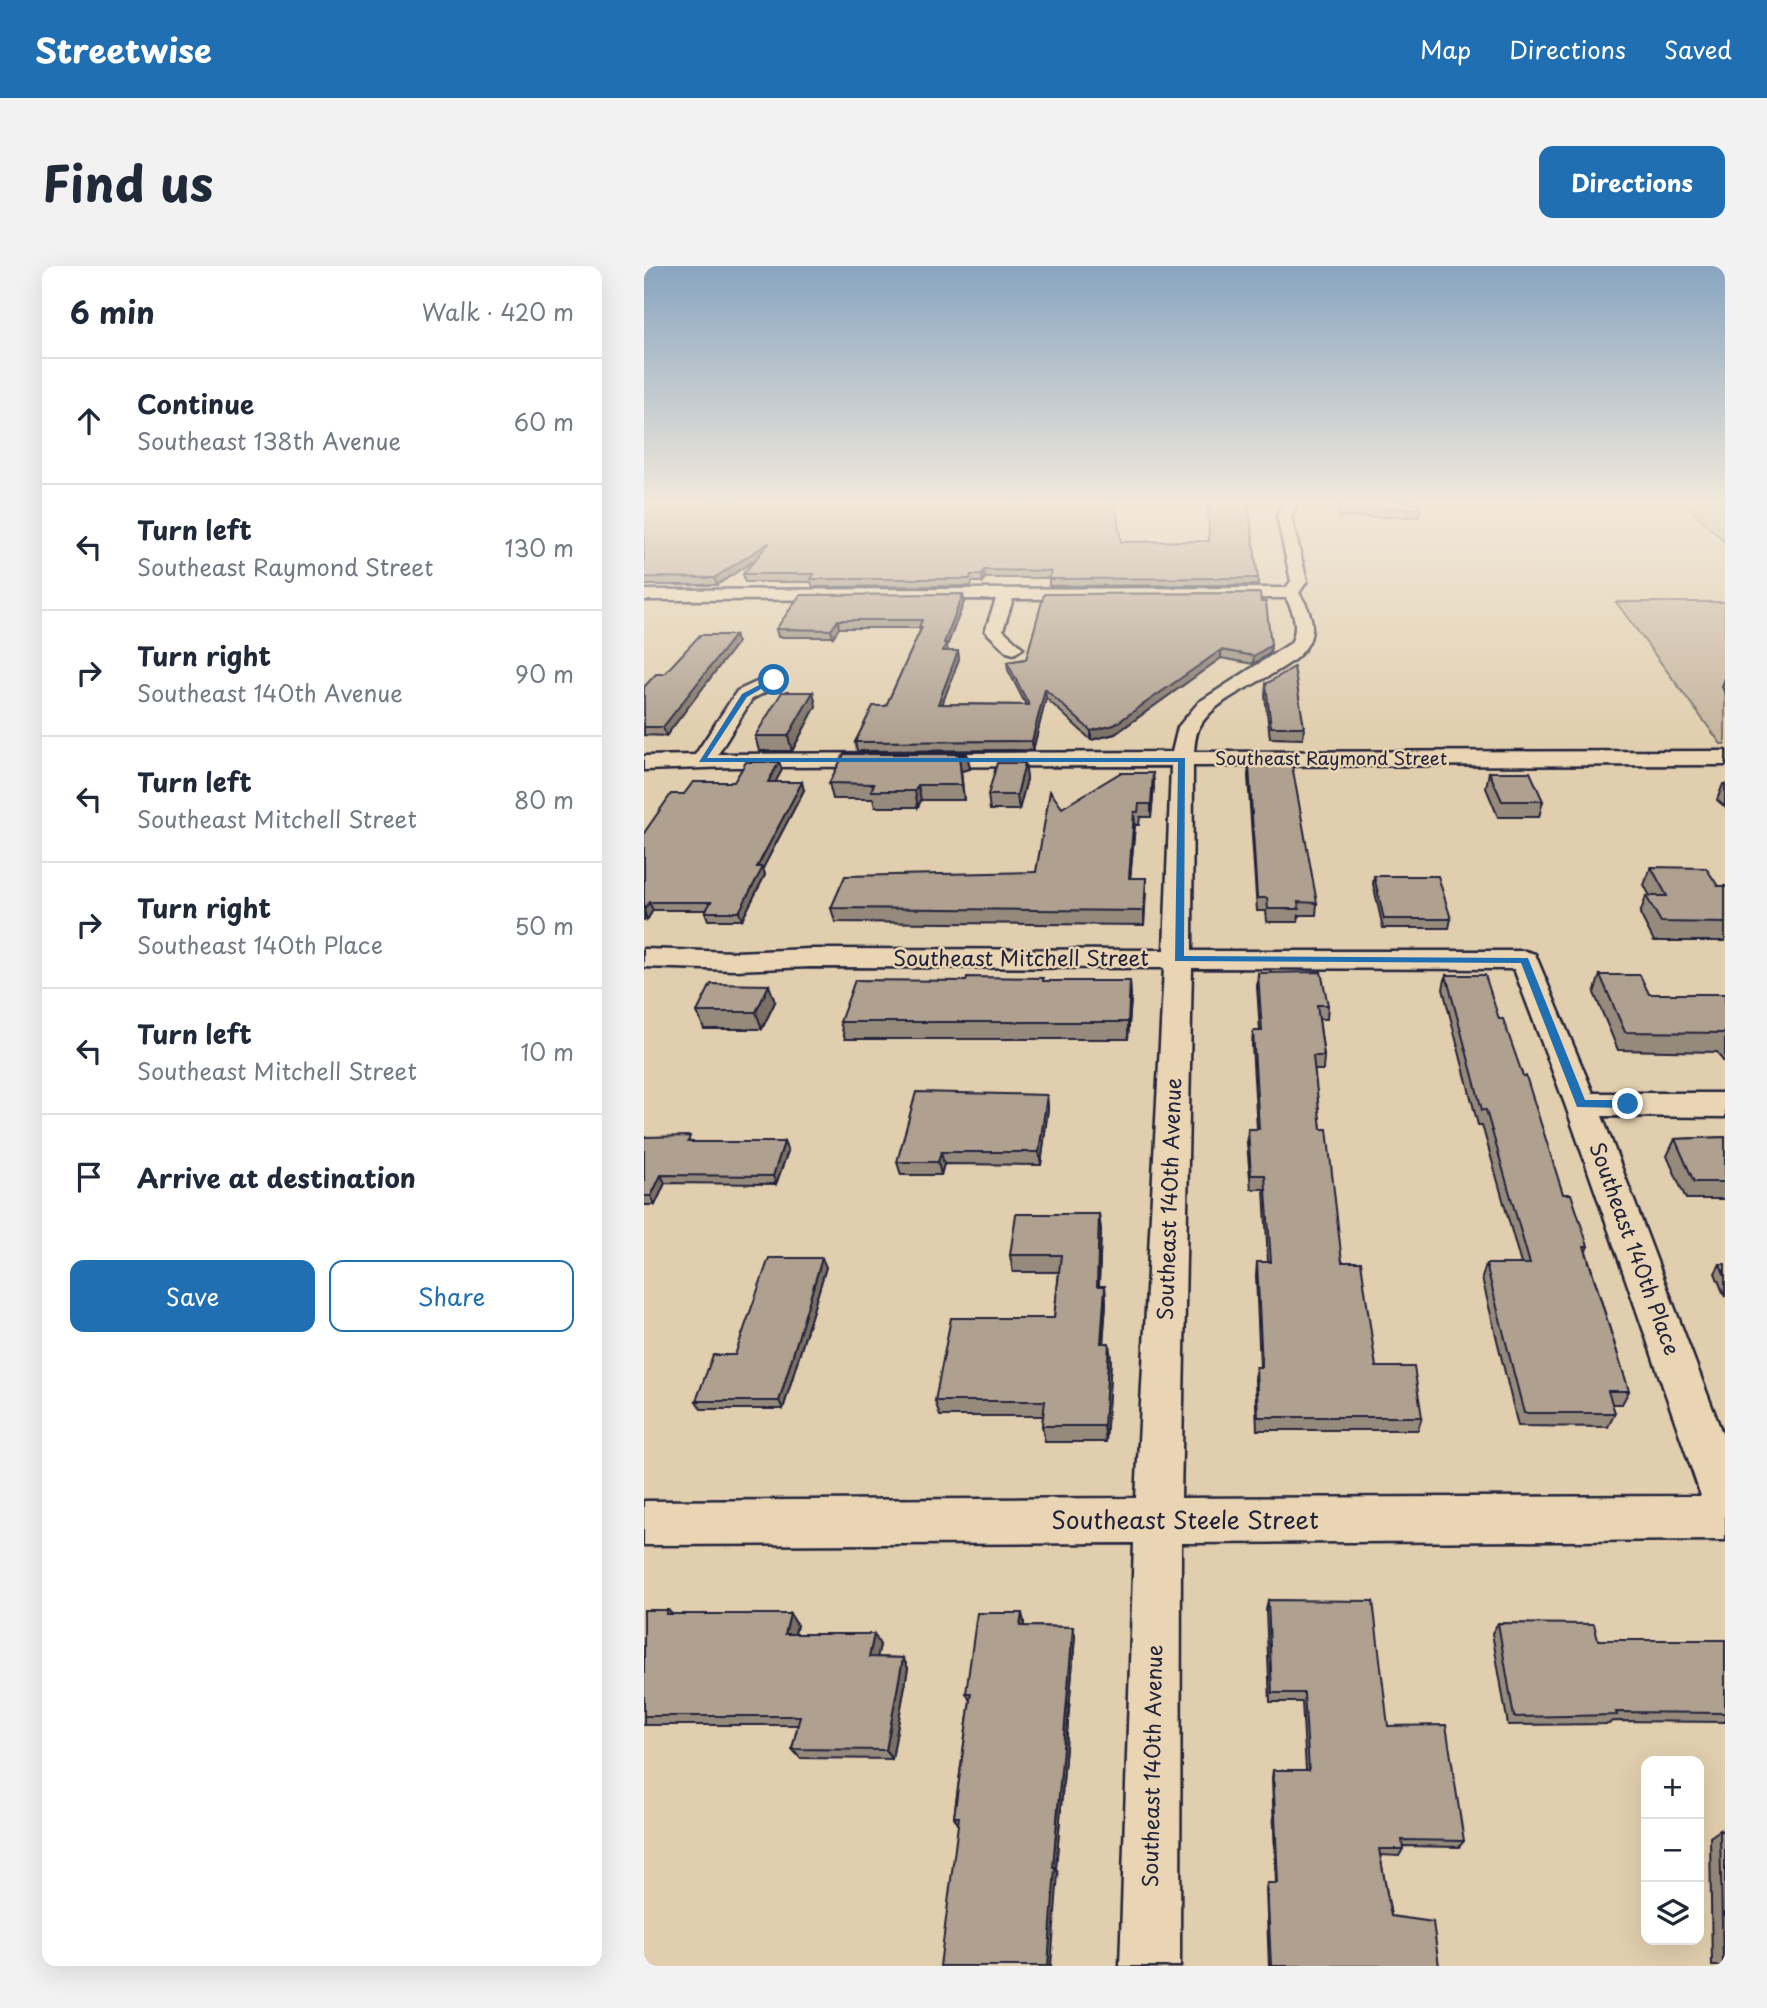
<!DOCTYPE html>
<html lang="en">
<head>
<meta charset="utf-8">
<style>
  body { margin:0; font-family:"Playpen Sans",sans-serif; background:#f2f2f3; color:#1f2937 }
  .controls { position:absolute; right:21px; bottom:21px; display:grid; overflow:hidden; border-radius:14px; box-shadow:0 7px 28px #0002 }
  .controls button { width:63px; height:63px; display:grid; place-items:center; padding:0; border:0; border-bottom:2px solid #e0e1e3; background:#fff; color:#1f2937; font:35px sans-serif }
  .stop { position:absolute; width:21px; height:21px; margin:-16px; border:5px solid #1f6fb2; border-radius:50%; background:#fff }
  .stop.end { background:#1f6fb2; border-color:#fff; box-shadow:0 2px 7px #0008 }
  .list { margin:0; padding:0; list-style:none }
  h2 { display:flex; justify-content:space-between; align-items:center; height:91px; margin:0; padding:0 28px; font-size:30px }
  h2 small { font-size:23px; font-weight:400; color:#747a83 }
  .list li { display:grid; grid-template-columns:46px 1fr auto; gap:21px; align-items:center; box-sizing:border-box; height:126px; padding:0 28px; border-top:2px solid #e0e1e3 }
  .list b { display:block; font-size:26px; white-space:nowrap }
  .list p { margin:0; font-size:23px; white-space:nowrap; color:#747a83 }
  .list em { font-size:23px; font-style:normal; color:#747a83 }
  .actions { display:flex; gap:14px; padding:21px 28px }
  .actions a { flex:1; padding:16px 0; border:2px solid #1f6fb2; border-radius:14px; text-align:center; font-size:24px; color:#1f6fb2 }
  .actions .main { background:#1f6fb2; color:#fff }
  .icon { flex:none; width:38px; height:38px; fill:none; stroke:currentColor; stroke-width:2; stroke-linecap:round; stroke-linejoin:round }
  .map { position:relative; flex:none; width:1081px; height:1700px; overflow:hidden; border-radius:14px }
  header { display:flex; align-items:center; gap:42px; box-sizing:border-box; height:98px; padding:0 35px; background:#1f6fb2; color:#fff }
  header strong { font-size:33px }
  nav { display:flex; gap:38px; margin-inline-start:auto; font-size:24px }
  .intro { display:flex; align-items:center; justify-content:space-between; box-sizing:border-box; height:168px; padding:0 42px }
  h1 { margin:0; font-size:49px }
  .button { padding:18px 32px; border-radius:14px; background:#1f6fb2; color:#fff; font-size:24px; font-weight:700 }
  main { display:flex; gap:42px; padding:0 42px }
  aside { flex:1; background:#fff; border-radius:14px; box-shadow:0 7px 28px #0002 }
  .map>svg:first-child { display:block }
  .green { fill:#c5b49d; stroke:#746b6c; stroke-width:2 }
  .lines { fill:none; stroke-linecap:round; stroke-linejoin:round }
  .minor-casing { stroke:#22223b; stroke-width:5 }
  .minor { fill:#e9d5b3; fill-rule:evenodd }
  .wall { fill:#968a7c; stroke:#22223b; stroke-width:2 }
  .shaded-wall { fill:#7a7065; stroke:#22223b; stroke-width:2 }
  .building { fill:#afa090; stroke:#22223b; stroke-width:2 }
  .route { fill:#1f6fb2 }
  .labels { text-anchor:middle; stroke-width:5; stroke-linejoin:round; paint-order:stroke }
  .far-street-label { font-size:18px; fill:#22223b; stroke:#e9d5b3 }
  .street-label { font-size:21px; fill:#22223b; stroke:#e9d5b3 }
  .near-street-label { font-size:24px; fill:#22223b; stroke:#e9d5b3 }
</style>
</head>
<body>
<header>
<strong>Streetwise</strong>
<nav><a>Map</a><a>Directions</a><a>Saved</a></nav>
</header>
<div class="intro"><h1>Find us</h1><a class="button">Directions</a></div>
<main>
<aside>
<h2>6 min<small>Walk · 420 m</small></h2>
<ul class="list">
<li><svg class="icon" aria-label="ahead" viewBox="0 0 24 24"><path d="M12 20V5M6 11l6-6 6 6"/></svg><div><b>Continue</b><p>Southeast 138th Avenue</p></div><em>60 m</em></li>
<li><svg class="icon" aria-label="left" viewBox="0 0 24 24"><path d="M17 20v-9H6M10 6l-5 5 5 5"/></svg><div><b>Turn left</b><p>Southeast Raymond Street</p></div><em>130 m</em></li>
<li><svg class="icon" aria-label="right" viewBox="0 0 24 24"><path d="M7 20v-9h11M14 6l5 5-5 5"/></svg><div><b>Turn right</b><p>Southeast 140th Avenue</p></div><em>90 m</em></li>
<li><svg class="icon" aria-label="left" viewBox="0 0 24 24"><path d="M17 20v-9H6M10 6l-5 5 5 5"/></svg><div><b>Turn left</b><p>Southeast Mitchell Street</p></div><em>80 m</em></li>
<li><svg class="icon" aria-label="right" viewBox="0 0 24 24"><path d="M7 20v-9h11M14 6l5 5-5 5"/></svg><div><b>Turn right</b><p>Southeast 140th Place</p></div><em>50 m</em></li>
<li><svg class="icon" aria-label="left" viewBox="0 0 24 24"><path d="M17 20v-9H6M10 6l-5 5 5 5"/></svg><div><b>Turn left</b><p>Southeast Mitchell Street</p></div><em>10 m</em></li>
<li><svg class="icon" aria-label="arrive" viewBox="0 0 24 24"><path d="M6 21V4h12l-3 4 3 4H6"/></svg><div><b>Arrive at destination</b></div></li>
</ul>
<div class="actions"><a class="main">Save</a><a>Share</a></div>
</aside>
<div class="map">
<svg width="1081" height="1700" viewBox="0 0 1081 1700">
  <rect width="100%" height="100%" fill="#e1ceae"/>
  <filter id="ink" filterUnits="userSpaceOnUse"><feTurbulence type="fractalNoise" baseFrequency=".0143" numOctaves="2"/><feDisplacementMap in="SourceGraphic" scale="14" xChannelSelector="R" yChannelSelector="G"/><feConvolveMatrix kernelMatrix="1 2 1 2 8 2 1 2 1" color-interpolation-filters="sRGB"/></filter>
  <g filter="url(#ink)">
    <path class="green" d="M 1037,235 L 1081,235 L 1081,276 Z
      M 972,336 L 1081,336 L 1081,478 L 1077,478 Z"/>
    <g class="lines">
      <g class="minor-casing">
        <path id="minor" d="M 641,235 L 655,235 L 647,250 L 663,315 L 655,327 C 708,405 585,408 556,460 C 551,468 551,478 550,486 L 1081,485 L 1081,499 L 549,500 L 548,685 L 881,685 L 891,688 L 949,827 L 1081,827 L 1081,851 L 958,850 L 1081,1175 L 1081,1274 L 537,1277 L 536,1700 L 476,1700 L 490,1277 L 0,1279 L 0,1235 L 492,1232 L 520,702 L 166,701 L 91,704 L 0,701 L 0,683 L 91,686 L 166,683 L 520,684 L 527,500 L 89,501 L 0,504 L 0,490 L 51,489 L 93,425 L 130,408 L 140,414 L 137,418 L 108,433 L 74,488 L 528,486 L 534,461 L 555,436 L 647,377 C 655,361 650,347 642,332 L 369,333 L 359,364 L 379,382 L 370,388 L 363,386 L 341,365 L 352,333 L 0,334 L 0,324 L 642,322 L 647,315 L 633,250 ZM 548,702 L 870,703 L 921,838 L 1057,1230 L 537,1232 Z"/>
      </g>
      <use href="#minor" class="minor"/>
    </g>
    <path class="wall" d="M 0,235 L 477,276 L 614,312 L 614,319 L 405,320 L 405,312 L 341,312 L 339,316 L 328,316 L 327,320 L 169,321 L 167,316 L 101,316 L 99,308 L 111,294 L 73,319 L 0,319 Z
      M 690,235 L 772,235 L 776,243 L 775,251 L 695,251 Z
      M 319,328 L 320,336 L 303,380 L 303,385 L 314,385 L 315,393 L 298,438 L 382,439 L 364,404 L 363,396 L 382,393 L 617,336 L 627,379 L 626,387 L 609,398 L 577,392 L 471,468 L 447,474 L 402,432 L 389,484 L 213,485 L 211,476 L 242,440 L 276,365 L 275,362 L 195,362 L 189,371 L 134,371 L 132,363 Z
      M 91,369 L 93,377 L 22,470 L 0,469 L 0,421 L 20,408 Z
      M 1081,412 L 1081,427 L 1078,421 Z
      M 622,418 L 660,461 L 659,473 L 626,472 L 621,430 Z
      M 169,426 L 172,440 L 148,485 L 115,485 L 111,470 Z
      M 323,488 L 326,503 L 317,505 L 320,534 L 277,534 L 274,541 L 231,541 L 229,533 L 189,533 L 185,517 Z
      M 135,496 L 138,504 L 131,516 L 160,524 L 119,602 L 121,609 L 98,654 L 64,654 L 61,646 L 62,644 L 9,644 L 3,654 L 0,654 L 0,567 L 40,528 L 90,516 Z
      M 381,497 L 383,513 L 375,544 L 346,544 L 344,529 Z
      M 605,499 L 673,637 L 672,649 L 655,649 L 654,656 L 623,656 L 622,645 L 613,645 L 604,510 Z
      M 845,506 L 899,535 L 895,551 L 854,551 L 842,522 Z
      M 509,507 L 510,520 L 507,551 L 496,551 L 495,559 L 491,559 L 486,612 L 502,612 L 500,659 L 191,656 L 187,642 L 392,606 L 418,542 Z
      M 1079,518 L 1081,518 L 1081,541 L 1073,534 Z
      M 1007,601 L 1074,620 L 1081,620 L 1081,675 L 1010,675 L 996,648 L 1002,630 L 1006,630 L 1000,619 Z
      M 730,610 L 807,653 L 805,662 L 739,662 L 729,618 Z
      M 614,707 L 684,739 L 683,753 L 675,753 L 680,790 L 679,804 L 670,804 L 677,863 L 698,996 L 732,1101 L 778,1151 L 774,1164 L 613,1164 L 611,1114 L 612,1101 L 616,1101 L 612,1010 L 613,996 L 624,996 L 620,923 L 607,923 L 603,877 L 604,863 L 613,863 L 608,779 L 609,765 L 616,765 L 613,721 Z
      M 802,709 L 855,753 L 919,928 L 944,980 L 942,985 L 985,1125 L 978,1138 L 968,1138 L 971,1147 L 964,1161 L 874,1160 L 838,1012 L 842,998 L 877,998 L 838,859 L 834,859 L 799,723 Z
      M 956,709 L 1005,728 L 1081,728 L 1081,795 L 1079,795 L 1073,786 L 974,784 L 950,727 Z
      M 400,715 L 486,715 L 487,732 L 484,773 L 201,773 L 196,756 Z
      M 131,736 L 118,763 L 60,763 L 53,746 Z
      M 403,829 L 404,842 L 397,899 L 300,898 L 297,909 L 257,909 L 253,896 Z
      M 0,871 L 49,876 L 144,885 L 132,918 L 21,917 L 11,939 L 0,939 Z
      M 1081,871 L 1081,933 L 1042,933 L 1023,890 L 1031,873 Z
      M 455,948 L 457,965 L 455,1020 L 461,1020 L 462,1037 L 459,1077 L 467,1093 L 462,1176 L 401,1176 L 398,1160 L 399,1150 L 296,1150 L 291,1135 L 410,1052 L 415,1006 L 369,1006 L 366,989 Z
      M 1076,998 L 1081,998 L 1081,1031 L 1071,1007 Z
      M 182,1001 L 139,1143 L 57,1143 L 52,1135 Z
      M 624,1334 L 744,1460 L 820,1575 L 815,1581 L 759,1580 L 759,1583 L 755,1590 L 736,1589 L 747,1650 L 795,1700 L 625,1700 L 622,1623 L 623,1617 L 632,1617 L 628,1512 L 629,1504 L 662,1504 L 658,1436 L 626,1436 L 622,1344 Z
      M 0,1344 L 24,1344 L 28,1348 L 146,1348 L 153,1359 L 151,1368 L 236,1379 L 233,1391 L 259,1392 L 264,1402 L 248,1493 L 156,1492 L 148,1483 L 154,1459 L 0,1459 Z
      M 380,1356 L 380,1360 L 429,1361 L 431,1370 L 412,1602 L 414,1607 L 314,1558 L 310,1551 L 326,1435 L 322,1427 Z
      M 854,1357 L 954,1374 L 1081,1374 L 1081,1456 L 968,1455 L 965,1458 L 864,1459 L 848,1367 Z
      M 1076,1564 L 1081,1700 L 1068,1700 L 1066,1571 Z"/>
    <path class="shaded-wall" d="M 126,276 L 127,283 L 73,319 L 70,312 Z
      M 340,304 L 341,312 L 339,316 L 338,309 Z
      M 319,328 L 320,336 L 303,380 L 304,385 L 300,393 L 299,385 L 300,377 Z
      M 194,354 L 195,362 L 189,371 L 187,364 Z
      M 91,369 L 93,377 L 22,470 L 19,461 Z
      M 627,379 L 626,387 L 609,398 L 610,390 Z
      M 577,384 L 577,392 L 471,468 L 447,474 L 447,465 Z
      M 314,385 L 315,393 L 295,447 L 294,438 Z
      M 401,423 L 402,432 L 389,484 L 388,475 Z
      M 169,426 L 172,440 L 148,485 L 144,470 Z
      M 323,488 L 326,503 L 317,505 L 320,534 L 315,490 Z
      M 135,496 L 138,504 L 127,524 L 124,516 Z
      M 381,497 L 383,513 L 375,544 L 373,529 Z
      M 509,507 L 510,520 L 507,551 L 507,538 Z
      M 158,516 L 160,524 L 119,602 L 121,609 L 98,654 L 95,646 L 113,601 Z
      M 274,519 L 277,534 L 274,541 L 271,525 Z
      M 490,546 L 491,559 L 485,626 L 485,612 Z
      M 502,612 L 502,626 L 500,659 L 500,645 Z
      M 5,636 L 9,644 L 3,654 L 0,644 Z
      M 486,715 L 487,732 L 484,773 L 484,756 Z
      M 125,719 L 131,736 L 118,763 L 112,746 Z
      M 403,829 L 404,842 L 397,899 L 395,886 Z
      M 140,876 L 144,885 L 132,918 L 129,910 Z
      M 297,886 L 300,898 L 297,909 L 294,896 Z
      M 17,909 L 21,917 L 11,939 L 7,930 Z
      M 455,948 L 457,965 L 454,1037 L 453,1020 Z
      M 178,992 L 182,1001 L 139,1143 L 135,1135 Z
      M 461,1020 L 462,1037 L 458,1093 L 457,1077 Z
      M 465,1077 L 467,1093 L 462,1176 L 460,1160 Z
      M 378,1347 L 380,1356 L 379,1369 L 376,1360 Z
      M 146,1348 L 153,1359 L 148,1379 L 141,1368 Z
      M 429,1361 L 431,1370 L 412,1602 L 414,1607 L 407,1700 L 404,1700 L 409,1601 Z
      M 230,1368 L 236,1379 L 231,1401 L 225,1391 Z
      M 259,1392 L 264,1402 L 248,1493 L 242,1484 Z"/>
    <path class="building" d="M 0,235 L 471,235 L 477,276 L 565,275 L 564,235 L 604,235 L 614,312 L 405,313 L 407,305 L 340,304 L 338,309 L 327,309 L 326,313 L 167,313 L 170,308 L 99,308 L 126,276 L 70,312 L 0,311 Z
      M 693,235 L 772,235 L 776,243 L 695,242 Z
      M 616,327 L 617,336 L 622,336 L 627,379 L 610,390 L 577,384 L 470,459 L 447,465 L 401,423 L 388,475 L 211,476 L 229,440 L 242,440 L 278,361 L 275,361 L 278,354 L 194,354 L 187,364 L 132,363 L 156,329 L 319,328 L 300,377 L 302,377 L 299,385 L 314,385 L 294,438 L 385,439 L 363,396 L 382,393 L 400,328 Z
      M 56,369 L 91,369 L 19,461 L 0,461 L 0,421 L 12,408 L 20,408 Z
      M 650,401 L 660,461 L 627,461 L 622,418 Z
      M 138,426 L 169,426 L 144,470 L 111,470 Z
      M 200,488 L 323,488 L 315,490 L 318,519 L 274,519 L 271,525 L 227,525 L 230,518 L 185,517 Z
      M 102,496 L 135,496 L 124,516 L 158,516 L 113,601 L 119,601 L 95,646 L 61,646 L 67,636 L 5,636 L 0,644 L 0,567 L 27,528 L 40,528 L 49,516 L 90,516 Z
      M 353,497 L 381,497 L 373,529 L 344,529 Z
      M 605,499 L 648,499 L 673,637 L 654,636 L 655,643 L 624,643 L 623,632 L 613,632 Z
      M 845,506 L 886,506 L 899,535 L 858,535 Z
      M 476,507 L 509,507 L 507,538 L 495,538 L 494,546 L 490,546 L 485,612 L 502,612 L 500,645 L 187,642 L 201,610 L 392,606 L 406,525 L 418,542 Z
      M 1007,601 L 1062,602 L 1074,620 L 1081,620 L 1081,657 L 1017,656 L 1002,630 L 1023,630 Z
      M 730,610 L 794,610 L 807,653 L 740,653 Z
      M 677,706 L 684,739 L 673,739 L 680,790 L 669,790 L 677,863 L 683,863 L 698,996 L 717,996 L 732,1101 L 770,1101 L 778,1151 L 614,1151 L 612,1101 L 618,1101 L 613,996 L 627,996 L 621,909 L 607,909 L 604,863 L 615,863 L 609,765 L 618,765 L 614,707 Z
      M 802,709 L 841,709 L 855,753 L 859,753 L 879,810 L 882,810 L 919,928 L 927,928 L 944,980 L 940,980 L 985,1125 L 964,1125 L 971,1147 L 880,1147 L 842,998 L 886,998 L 842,844 L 838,844 Z
      M 956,709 L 996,709 L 1005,728 L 1081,728 L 1081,767 L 981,766 Z
      M 323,711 L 399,712 L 399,715 L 486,715 L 484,756 L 196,756 L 211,714 L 322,715 Z
      M 67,718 L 125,719 L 112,746 L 53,746 Z
      M 272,826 L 403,829 L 395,886 L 297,886 L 294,896 L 253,896 Z
      M 46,870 L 44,876 L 140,876 L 129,910 L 17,909 L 7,930 L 0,930 L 0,871 Z
      M 1081,871 L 1081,916 L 1050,916 L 1031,873 Z
      M 372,948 L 455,948 L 453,1020 L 461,1020 L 457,1077 L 465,1077 L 460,1160 L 398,1160 L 401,1135 L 291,1135 L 307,1052 L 410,1052 L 417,989 L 366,989 Z
      M 125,992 L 178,992 L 135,1135 L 52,1135 L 69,1089 L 91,1089 Z
      M 1076,998 L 1081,998 L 1081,1010 Z
      M 624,1334 L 729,1335 L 744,1460 L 802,1459 L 820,1575 L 758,1574 L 759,1583 L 735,1583 L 747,1650 L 789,1656 L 795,1700 L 627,1700 L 623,1617 L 634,1617 L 629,1504 L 665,1504 L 660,1427 L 628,1427 Z
      M 0,1344 L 24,1344 L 22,1348 L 146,1348 L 141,1368 L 230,1368 L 225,1391 L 259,1392 L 242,1484 L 148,1483 L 156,1450 L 0,1450 Z
      M 333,1347 L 378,1347 L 376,1360 L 429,1361 L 409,1601 L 411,1601 L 404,1700 L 296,1700 L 315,1551 L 310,1551 L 327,1427 L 322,1427 Z
      M 854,1357 L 950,1358 L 954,1374 L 1081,1374 L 1081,1447 L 972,1446 L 973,1449 L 870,1451 Z
      M 1076,1564 L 1081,1566 L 1081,1700 L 1079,1700 Z"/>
  </g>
  <linearGradient id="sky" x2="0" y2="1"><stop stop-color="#89a5c0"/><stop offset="0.5" stop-color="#f2e9db"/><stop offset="1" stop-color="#f2e9db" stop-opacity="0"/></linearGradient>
  <rect width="1081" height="473" fill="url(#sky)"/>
  <path class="route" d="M 127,413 L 133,414 L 103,431 L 63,492 L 541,492 L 540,690 L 884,692 L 941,834 L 984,834 L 989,838 L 984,842 L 933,841 L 877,697 L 531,695 L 534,496 L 55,496 L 98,428 Z"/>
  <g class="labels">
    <g class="far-street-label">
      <text x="687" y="499">Southeast Raymond Street</text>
    </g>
    <g class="street-label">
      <text x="377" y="700">Southeast Mitchell Street</text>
      <text transform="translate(526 933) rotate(-88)" y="7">Southeast 140th Avenue</text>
      <text transform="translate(990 983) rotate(70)" y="7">Southeast 140th Place</text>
      <text transform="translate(509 1500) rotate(-89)" y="7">Southeast 140th Avenue</text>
    </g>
    <g class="near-street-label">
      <text x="541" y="1263">Southeast Steele Street</text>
    </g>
  </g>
</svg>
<div class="controls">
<button>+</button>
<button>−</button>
<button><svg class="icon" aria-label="layers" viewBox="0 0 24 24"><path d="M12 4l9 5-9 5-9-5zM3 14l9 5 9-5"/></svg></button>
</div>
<div class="stop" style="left:130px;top:414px"></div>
<div class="stop end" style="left:984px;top:838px"></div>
</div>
</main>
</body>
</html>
